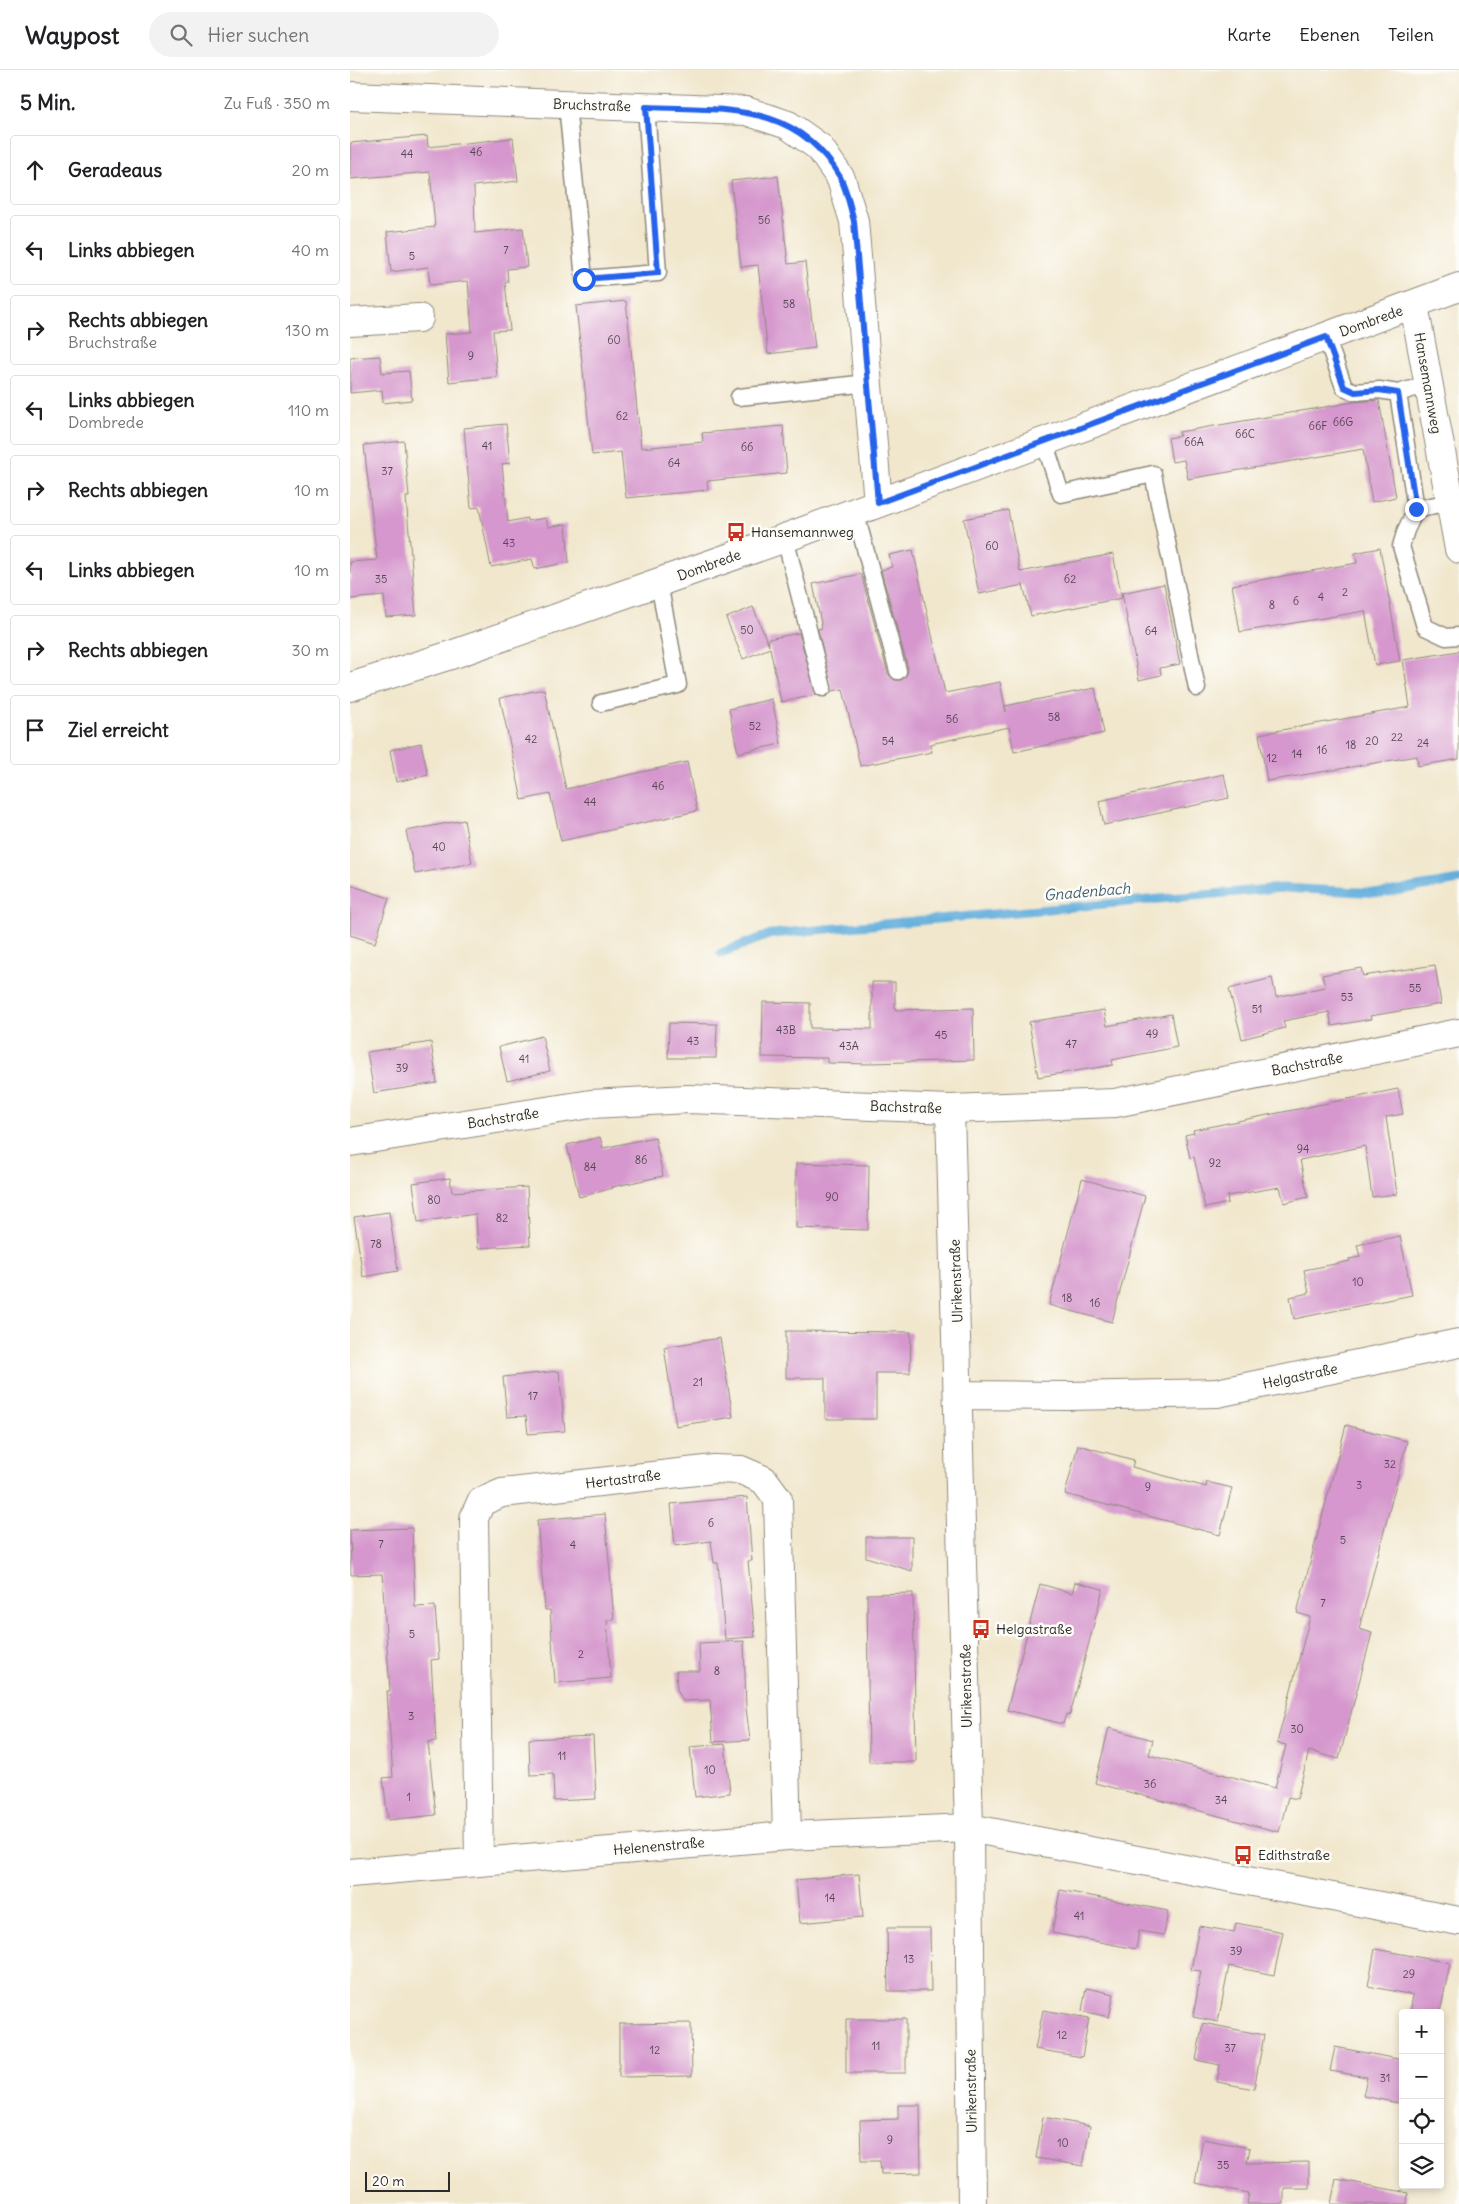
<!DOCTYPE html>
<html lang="de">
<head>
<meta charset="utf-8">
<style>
  body { margin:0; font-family:Delius,sans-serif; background:#f2f2f2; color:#202124 }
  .controls { position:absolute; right:15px; bottom:15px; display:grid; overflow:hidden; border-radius:5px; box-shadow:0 2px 8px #0003 }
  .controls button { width:45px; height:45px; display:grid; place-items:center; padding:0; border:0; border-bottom:1px solid #e0e0e0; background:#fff; color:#202124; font:25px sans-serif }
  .scale { position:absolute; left:15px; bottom:12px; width:85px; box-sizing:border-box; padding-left:5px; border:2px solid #2b2b2b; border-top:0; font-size:14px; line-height:18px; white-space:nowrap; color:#2b2b2b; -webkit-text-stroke:4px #fdfcf7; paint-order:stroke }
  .stop { position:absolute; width:15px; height:15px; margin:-11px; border:4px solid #2563eb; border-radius:50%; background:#fff }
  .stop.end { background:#2563eb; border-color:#fff; box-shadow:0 1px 5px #0008 }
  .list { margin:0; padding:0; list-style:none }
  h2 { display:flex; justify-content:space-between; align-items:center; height:65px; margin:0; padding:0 20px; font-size:21px }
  h2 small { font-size:16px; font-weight:400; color:#757577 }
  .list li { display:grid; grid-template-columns:32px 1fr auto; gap:15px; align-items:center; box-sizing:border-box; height:70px; margin:0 10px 10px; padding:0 10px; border:1px solid #e0e0e0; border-radius:5px }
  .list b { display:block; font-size:19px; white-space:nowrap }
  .list p { margin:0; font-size:16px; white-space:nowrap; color:#757577 }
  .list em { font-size:16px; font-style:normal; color:#757577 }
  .icon { flex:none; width:28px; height:28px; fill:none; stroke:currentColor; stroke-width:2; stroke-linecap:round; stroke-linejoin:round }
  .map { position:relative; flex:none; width:1109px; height:2134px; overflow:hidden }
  header { display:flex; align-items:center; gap:30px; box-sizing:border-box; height:70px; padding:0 25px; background:#fff; border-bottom:1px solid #e0e0e0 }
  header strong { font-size:24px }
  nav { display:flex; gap:28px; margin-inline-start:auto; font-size:18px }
  .search { width:350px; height:45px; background:#f2f2f2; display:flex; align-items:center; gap:12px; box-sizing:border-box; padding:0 18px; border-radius:28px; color:#757577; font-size:19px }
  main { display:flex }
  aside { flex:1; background:#fff }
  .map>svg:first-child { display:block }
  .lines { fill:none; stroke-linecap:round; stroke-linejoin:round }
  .stream { stroke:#63afdc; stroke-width:9 }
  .building { fill:#d597cd }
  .service-casing { stroke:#8e897c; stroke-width:19 }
  .minor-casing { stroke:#8e897c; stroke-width:30 }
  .service { stroke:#fff; stroke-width:16 }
  .minor { stroke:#fff; stroke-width:28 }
  .route { stroke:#2563eb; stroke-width:6 }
  .labels { text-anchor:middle; stroke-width:5; stroke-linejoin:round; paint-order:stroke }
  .number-label { font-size:11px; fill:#564654 }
  .street-label { font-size:14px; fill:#2b2b2b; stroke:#fdfcf7 }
  .poi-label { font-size:14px; fill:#2b2b2b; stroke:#fdfcf7; text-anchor:start }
  .water-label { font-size:15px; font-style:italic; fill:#416072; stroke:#fdfcf7 }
</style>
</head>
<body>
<header>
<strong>Waypost</strong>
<div class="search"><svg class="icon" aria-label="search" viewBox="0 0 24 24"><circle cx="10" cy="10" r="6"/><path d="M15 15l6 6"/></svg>Hier suchen</div>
<nav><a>Karte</a><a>Ebenen</a><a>Teilen</a></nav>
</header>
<main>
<aside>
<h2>5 Min.<small>Zu Fuß · 350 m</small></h2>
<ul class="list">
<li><svg class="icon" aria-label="ahead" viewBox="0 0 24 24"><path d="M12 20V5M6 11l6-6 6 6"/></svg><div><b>Geradeaus</b></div><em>20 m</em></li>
<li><svg class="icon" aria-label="left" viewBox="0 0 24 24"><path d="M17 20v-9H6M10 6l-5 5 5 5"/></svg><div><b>Links abbiegen</b></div><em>40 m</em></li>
<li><svg class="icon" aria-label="right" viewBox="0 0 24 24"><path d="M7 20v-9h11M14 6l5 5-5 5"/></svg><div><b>Rechts abbiegen</b><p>Bruchstraße</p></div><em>130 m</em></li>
<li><svg class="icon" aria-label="left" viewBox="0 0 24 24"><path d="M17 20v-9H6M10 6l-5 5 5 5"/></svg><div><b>Links abbiegen</b><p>Dombrede</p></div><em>110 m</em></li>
<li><svg class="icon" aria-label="right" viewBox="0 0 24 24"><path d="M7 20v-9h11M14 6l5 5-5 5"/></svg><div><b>Rechts abbiegen</b></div><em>10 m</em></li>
<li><svg class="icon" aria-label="left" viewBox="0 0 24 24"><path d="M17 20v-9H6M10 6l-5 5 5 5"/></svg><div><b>Links abbiegen</b></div><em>10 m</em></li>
<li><svg class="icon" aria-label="right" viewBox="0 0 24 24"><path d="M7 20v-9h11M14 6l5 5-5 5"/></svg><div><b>Rechts abbiegen</b></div><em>30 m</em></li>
<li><svg class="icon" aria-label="arrive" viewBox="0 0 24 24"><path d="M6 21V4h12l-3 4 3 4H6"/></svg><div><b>Ziel erreicht</b></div></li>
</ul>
</aside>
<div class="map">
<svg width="1109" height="2134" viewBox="0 0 1109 2134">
  <rect width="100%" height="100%" fill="#fdfcf7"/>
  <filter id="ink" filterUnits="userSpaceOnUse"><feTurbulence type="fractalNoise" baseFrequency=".02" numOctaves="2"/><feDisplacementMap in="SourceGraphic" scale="10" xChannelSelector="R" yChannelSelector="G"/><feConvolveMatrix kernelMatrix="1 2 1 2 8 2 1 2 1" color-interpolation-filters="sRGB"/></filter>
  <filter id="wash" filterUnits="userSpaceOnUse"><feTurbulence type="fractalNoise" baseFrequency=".0096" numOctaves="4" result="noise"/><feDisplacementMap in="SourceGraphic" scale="20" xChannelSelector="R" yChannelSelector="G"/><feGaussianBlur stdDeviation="1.12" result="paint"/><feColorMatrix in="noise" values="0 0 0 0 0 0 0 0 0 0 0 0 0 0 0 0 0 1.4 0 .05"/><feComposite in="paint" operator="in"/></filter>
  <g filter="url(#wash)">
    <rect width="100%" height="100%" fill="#f1e7cd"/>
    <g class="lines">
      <path class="stream" d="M 371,883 L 421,864 L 931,818 L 1032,823 L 1109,810"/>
    </g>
    <g id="blocks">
      <path class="building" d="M 77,66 L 78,77 L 163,68 L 168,111 L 124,116 L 125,163 L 173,158 L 177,197 L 157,199 L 158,212 L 155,212 L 160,260 L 143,261 L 147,307 L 99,312 L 95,264 L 122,262 L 118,211 L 80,215 L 78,197 L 41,202 L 37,162 L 85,157 L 80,102 L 0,109 L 0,73 Z
        M 428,106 L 438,194 L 455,192 L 465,278 L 418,284 L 408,195 L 391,197 L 381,111 Z
        M 276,231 L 291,378 L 353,372 L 352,363 L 433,356 L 437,403 L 357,411 L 358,420 L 276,428 L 271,382 L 242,385 L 226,236 Z
        M 30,286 L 32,303 L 59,301 L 62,330 L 33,333 L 32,320 L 0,323 L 0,288 Z
        M 1029,330 L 1046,427 L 1022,432 L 1013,379 L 838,409 L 834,390 L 822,392 L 818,368 L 830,366 L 829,362 L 1004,332 Z
        M 156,354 L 160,393 L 152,394 L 158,452 L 177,448 L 177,451 L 196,448 L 198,457 L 216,454 L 219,492 L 185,499 L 182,489 L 141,497 L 129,437 L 121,438 L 114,358 Z
        M 54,371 L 59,427 L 56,427 L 66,545 L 36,547 L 34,526 L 0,529 L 0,492 L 27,490 L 14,375 Z
        M 658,440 L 670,502 L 763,484 L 772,528 L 681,546 L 673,515 L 629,524 L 614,449 Z
        M 1030,478 L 1050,591 L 1025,595 L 1015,541 L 890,562 L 882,515 L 1007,493 L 1005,483 Z
        M 563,480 L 595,623 L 650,612 L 656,642 L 655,636 L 745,618 L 754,663 L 664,682 L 659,657 L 580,674 L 582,682 L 510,696 L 493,619 L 482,621 L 468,559 L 472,558 L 463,514 L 511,504 L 538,604 L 545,610 L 551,610 L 557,604 L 558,598 L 531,500 L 542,497 L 539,485 Z
        M 814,514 L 830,594 L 810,598 L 811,605 L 789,610 L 772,523 Z
        M 403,537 L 419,576 L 418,569 L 449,563 L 466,625 L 431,632 L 420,578 L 393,589 L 376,548 Z
        M 1109,581 L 1109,689 L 1068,696 L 1067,686 L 917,711 L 909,664 L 1060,637 L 1053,590 Z
        M 194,619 L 216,719 L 337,692 L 347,741 L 211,771 L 200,724 L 172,730 L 150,628 Z
        M 422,629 L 431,674 L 388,683 L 379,639 Z
        M 71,673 L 78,705 L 46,712 L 40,680 Z
        M 874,704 L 879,728 L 754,755 L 749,731 Z
        M 114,750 L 122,793 L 65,804 L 56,761 Z
        M 0,815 L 39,828 L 25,873 L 0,865 Z
        M 1085,895 L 1091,934 L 1020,946 L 1021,949 L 982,956 L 979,942 L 933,951 L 935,958 L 892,969 L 879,919 L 922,908 L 926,927 L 975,917 L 972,905 L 1011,898 L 1013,906 Z
        M 522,912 L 545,912 L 545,940 L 623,938 L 624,990 L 521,993 L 521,994 L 477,993 L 477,988 L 412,987 L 413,932 L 460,933 L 460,958 L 522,959 Z
        M 754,940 L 757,956 L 821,944 L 827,977 L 762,990 L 763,995 L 688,1007 L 679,952 Z
        M 319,953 L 367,954 L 366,988 L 318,988 Z
        M 192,966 L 200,1001 L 157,1011 L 149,977 Z
        M 81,972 L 87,1013 L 24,1023 L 17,982 Z
        M 1048,1019 L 1053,1044 L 1036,1047 L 1047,1124 L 1022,1127 L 1015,1076 L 950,1090 L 958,1127 L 934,1133 L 930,1117 L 877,1126 L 878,1133 L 855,1138 L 844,1087 L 840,1088 L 835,1065 L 844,1063 L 843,1060 Z
        M 250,1067 L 253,1078 L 305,1067 L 313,1106 L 262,1117 L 263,1118 L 229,1127 L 217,1075 Z
        M 446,1093 L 519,1095 L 518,1160 L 446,1158 Z
        M 100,1108 L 102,1122 L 177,1117 L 180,1175 L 128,1178 L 126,1144 L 68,1152 L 63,1113 Z
        M 732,1109 L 795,1126 L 762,1252 L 699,1235 Z
        M 39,1142 L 48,1201 L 13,1207 L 4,1147 Z
        M 1050,1166 L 1062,1225 L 944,1249 L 940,1227 L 959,1223 L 954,1200 L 1000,1191 L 999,1189 L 1010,1187 L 1007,1175 Z
        M 436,1261 L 561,1262 L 560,1303 L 526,1303 L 526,1349 L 475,1349 L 475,1308 L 436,1308 Z
        M 370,1268 L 383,1347 L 326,1356 L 314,1277 Z
        M 209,1301 L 215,1361 L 178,1364 L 176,1346 L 157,1347 L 153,1307 Z
        M 996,1355 L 1057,1371 L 1009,1559 L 1022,1563 L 989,1689 L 959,1681 L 947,1729 L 938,1727 L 929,1762 L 745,1713 L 759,1658 L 803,1670 L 799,1685 L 925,1718 L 936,1675 L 927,1673 L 960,1547 L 947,1543 Z
        M 728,1375 L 784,1390 L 782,1397 L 856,1417 L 857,1412 L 882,1418 L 870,1465 L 715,1424 Z
        M 397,1427 L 402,1491 L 398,1491 L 405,1567 L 375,1569 L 368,1493 L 364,1493 L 361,1471 L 325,1476 L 321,1434 Z
        M 255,1444 L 264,1550 L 257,1550 L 261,1608 L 205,1613 L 200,1540 L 195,1540 L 187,1450 Z
        M 62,1458 L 65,1537 L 85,1536 L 89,1589 L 81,1590 L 86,1671 L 78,1672 L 86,1745 L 38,1750 L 33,1708 L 43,1707 L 37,1621 L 40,1621 L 32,1504 L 1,1505 L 0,1460 Z
        M 516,1467 L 562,1467 L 562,1501 L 516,1487 Z
        M 725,1512 L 753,1519 L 720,1645 L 716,1644 L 713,1654 L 657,1640 L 690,1514 L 722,1523 Z
        M 563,1523 L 566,1692 L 519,1692 L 517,1524 Z
        M 394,1571 L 396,1638 L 400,1670 L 363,1672 L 360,1630 L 333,1631 L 327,1619 L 326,1601 L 350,1601 L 349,1573 Z
        M 243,1666 L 246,1729 L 204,1731 L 203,1704 L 180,1705 L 179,1669 Z
        M 375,1674 L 380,1723 L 345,1727 L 340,1677 Z
        M 509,1804 L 513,1847 L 450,1853 L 446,1810 Z
        M 710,1820 L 818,1841 L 814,1865 L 789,1861 L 786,1879 L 702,1863 Z
        M 886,1853 L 933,1862 L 924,1905 L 879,1896 L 868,1952 L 843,1947 L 851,1901 L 841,1900 L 849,1856 L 884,1862 Z
        M 537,1858 L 580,1858 L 581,1921 L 538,1921 Z
        M 1025,1879 L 1100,1893 L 1090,1943 L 1060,1943 L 1063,1925 L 1018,1916 Z
        M 736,1918 L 764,1924 L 759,1947 L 732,1941 Z
        M 693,1940 L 739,1948 L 732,1987 L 685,1979 Z
        M 496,1949 L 556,1949 L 556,2003 L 496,2003 Z
        M 341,1953 L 342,2006 L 269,2007 L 269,1954 Z
        M 853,1953 L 914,1965 L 904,2019 L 867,2012 L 870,1995 L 846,1990 Z
        M 985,1977 L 1053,1990 L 1053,2034 L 1013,2026 L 1017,2007 L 980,2001 Z
        M 548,2035 L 570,2035 L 571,2103 L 531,2104 L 530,2091 L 511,2091 L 510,2050 L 548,2049 Z
        M 693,2047 L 740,2056 L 733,2096 L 686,2088 Z
        M 853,2069 L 900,2078 L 897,2093 L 959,2092 L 959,2118 L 934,2118 L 934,2134 L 897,2134 L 899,2123 L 845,2113 Z
        M 986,2109 L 1058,2123 L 1057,2134 L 981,2134 Z"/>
    </g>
  </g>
  <g filter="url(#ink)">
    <use href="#blocks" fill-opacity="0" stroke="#8e897c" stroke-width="1"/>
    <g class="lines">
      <g class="service-casing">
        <path id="service" d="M 217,34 L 234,209 L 308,203 L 296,37
          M 976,267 L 994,317 L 1005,322 L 1029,320 L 1048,323 L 1066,439 L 1056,460 L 1051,476 L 1075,557 L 1096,567 L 1109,566
          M 1048,323 L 1079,314
          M 389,327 L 518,313
          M 694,371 L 711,424 L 803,404 L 847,618
          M 1066,439 L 1100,432
          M 505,441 L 548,601
          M 435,468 L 473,618
          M 251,633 L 328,615 L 309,513"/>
      </g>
      <g class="minor-casing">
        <path id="minor" d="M 0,26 L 396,41 L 438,55 L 469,77 L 491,109 L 504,151 L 528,433
          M 1064,235 L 1109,479
          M 0,252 L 69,248
          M 0,617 L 104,584 L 435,468 L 1109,217
          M 600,1039 L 619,1758 L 622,2134
          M 0,1072 L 241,1034 L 338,1029 L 600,1039 L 765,1033 L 1109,963
          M 609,1325 L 718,1326 L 867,1323 L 1109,1273
          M 129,1791 L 124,1448 L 131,1432 L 152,1423 L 364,1399 L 391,1400 L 414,1410 L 428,1429 L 437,1766
          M 0,1803 L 437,1766 L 619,1758 L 1109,1851"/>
      </g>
      <use href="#service" class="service"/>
      <use href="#minor" class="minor"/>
    </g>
  </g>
  <g class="lines" filter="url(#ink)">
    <path class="route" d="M 234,209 L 308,203 L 296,37 C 373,41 445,30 490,107 C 497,120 500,137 504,151 L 528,433 L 976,267 L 994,317 L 1005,322 L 1029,320 L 1048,323 L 1066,439"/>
  </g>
  <defs>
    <g id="bus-bare" transform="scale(1.5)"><path d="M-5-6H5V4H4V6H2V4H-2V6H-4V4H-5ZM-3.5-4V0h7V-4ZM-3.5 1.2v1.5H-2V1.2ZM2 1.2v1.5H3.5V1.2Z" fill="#c8321e" stroke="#fdfcf7" stroke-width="2.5" paint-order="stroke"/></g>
  </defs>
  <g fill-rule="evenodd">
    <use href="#bus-bare" x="386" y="462"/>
    <use href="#bus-bare" x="631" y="1559"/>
    <use href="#bus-bare" x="893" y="1785"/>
  </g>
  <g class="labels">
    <g class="number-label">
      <text x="126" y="86">46</text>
      <text x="57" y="88">44</text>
      <text x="414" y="154">56</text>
      <text x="156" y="184">7</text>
      <text x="62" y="190">5</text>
      <text x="439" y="238">58</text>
      <text x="264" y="274">60</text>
      <text x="121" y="290">9</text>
      <text x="272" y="350">62</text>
      <text x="993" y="356">66G</text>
      <text x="968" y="360">66F</text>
      <text x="895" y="368">66C</text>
      <text x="844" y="376">66A</text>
      <text x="137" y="380">41</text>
      <text x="397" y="381">66</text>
      <text x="324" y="397">64</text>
      <text x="37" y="405">37</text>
      <text x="159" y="477">43</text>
      <text x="642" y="480">60</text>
      <text x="31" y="513">35</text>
      <text x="720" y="513">62</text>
      <text x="995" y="526">2</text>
      <text x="971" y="531">4</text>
      <text x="946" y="535">6</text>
      <text x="922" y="539">8</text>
      <text x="397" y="564">50</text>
      <text x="801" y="565">64</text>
      <text x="704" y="651">58</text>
      <text x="602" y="653">56</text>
      <text x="405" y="660">52</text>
      <text x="1047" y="671">22</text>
      <text x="181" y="673">42</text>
      <text x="538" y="675">54</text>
      <text x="1022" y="675">20</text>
      <text x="1073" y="677">24</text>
      <text x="1001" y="679">18</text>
      <text x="972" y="684">16</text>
      <text x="947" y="688">14</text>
      <text x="922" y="692">12</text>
      <text x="308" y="720">46</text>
      <text x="240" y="736">44</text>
      <text x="89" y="781">40</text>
      <text x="1065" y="922">55</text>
      <text x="997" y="931">53</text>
      <text x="907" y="943">51</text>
      <text x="436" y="964">43B</text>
      <text x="802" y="968">49</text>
      <text x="591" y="969">45</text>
      <text x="343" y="975">43</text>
      <text x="721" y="978">47</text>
      <text x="499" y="980">43A</text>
      <text x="174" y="993">41</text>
      <text x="52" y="1002">39</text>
      <text x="953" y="1083">94</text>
      <text x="291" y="1094">86</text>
      <text x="865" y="1097">92</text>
      <text x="240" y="1101">84</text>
      <text x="482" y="1131">90</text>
      <text x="84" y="1134">80</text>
      <text x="152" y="1152">82</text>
      <text x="26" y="1178">78</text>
      <text x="1008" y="1216">10</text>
      <text x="717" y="1232">18</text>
      <text x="745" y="1237">16</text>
      <text x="348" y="1316">21</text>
      <text x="183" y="1330">17</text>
      <text x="1040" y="1398">32</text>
      <text x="1009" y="1419">3</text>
      <text x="798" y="1421">9</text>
      <text x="361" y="1457">6</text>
      <text x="993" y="1474">5</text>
      <text x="31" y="1478">7</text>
      <text x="223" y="1479">4</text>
      <text x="973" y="1537">7</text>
      <text x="62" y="1568">5</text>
      <text x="231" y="1588">2</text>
      <text x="367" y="1605">8</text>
      <text x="61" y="1650">3</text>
      <text x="947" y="1663">30</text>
      <text x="212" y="1690">11</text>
      <text x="360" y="1704">10</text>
      <text x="800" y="1718">36</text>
      <text x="59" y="1731">1</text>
      <text x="871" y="1734">34</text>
      <text x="480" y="1832">14</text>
      <text x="729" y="1850">41</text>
      <text x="886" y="1885">39</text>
      <text x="559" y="1893">13</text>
      <text x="1059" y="1908">29</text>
      <text x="712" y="1969">12</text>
      <text x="526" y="1980">11</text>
      <text x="880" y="1982">37</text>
      <text x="305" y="1984">12</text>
      <text x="1035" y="2012">31</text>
      <text x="540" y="2074">9</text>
      <text x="713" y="2077">10</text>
      <text x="873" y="2099">35</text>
    </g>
    <g class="street-label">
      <text transform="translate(242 35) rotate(2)" y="5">Bruchstraße</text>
      <text transform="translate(1021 251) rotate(-20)" y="5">Dombrede</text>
      <text transform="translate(1078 313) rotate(80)" y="5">Hansemannweg</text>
      <text transform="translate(359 495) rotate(-20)" y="5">Dombrede</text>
      <text transform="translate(957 994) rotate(-11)" y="5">Bachstraße</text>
      <text transform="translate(556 1037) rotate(2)" y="5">Bachstraße</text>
      <text transform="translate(153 1048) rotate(-9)" y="5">Bachstraße</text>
      <text transform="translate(606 1211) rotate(-92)" y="5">Ulrikenstraße</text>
      <text transform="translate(950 1306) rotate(-12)" y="5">Helgastraße</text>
      <text transform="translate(273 1409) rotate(-7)" y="5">Hertastraße</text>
      <text transform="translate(616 1616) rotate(-91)" y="5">Ulrikenstraße</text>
      <text transform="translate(309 1776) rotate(-5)" y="5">Helenenstraße</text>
      <text transform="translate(621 2021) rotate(-91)" y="5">Ulrikenstraße</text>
    </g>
    <g class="poi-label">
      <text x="401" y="467">Hansemannweg</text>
      <text x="646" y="1564">Helgastraße</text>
      <text x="908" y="1790">Edithstraße</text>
    </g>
    <g class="water-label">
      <text transform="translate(737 822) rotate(-5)" y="5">Gnadenbach</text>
    </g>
  </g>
</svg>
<div class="controls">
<button>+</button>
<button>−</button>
<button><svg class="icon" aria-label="locate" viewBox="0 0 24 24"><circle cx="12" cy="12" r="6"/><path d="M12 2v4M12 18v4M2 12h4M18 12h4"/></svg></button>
<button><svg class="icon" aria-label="layers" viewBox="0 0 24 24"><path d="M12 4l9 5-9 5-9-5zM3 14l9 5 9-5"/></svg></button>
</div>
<div class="scale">20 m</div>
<div class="stop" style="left:234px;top:209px"></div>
<div class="stop end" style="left:1066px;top:439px"></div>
</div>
</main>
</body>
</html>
